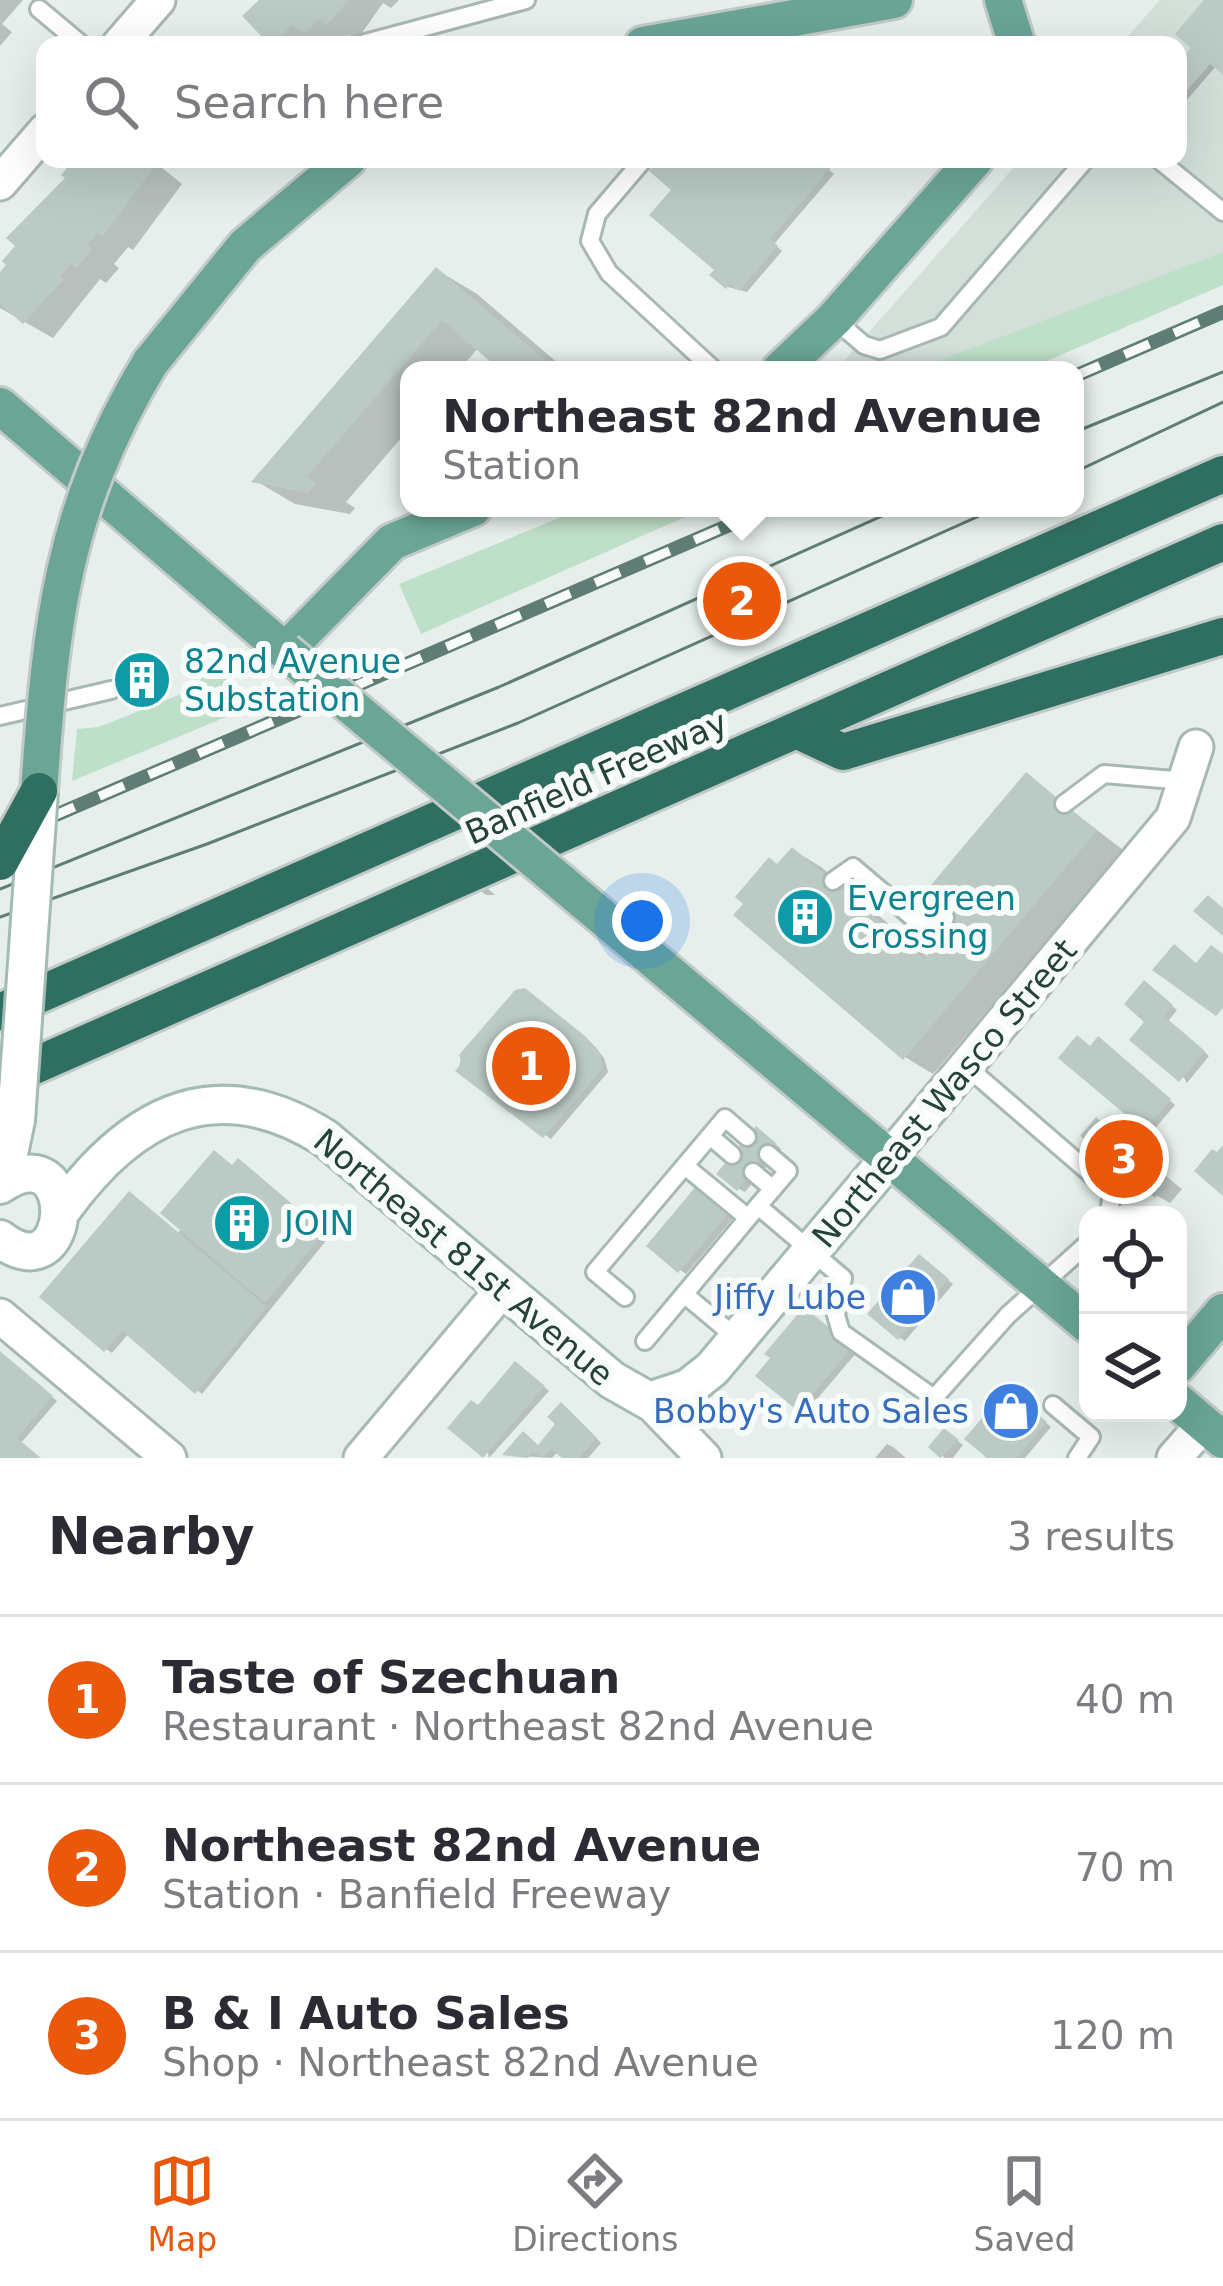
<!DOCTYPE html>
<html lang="en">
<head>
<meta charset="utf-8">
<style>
  body { margin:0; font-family:"DejaVu Sans",sans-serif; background:#f2f2f3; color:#2b2b33 }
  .controls { position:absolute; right:36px; bottom:36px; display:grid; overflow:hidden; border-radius:24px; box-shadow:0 12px 48px #0002 }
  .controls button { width:108px; height:108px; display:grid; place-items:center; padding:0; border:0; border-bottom:3px solid #e1e1e2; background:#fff; color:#2b2b33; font:60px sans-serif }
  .you { position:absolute; left:642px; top:921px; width:42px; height:42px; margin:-30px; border:9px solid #fff; border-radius:50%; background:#1a73e8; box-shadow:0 0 0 18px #1a73e833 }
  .badge { display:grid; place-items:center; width:78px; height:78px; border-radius:50%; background:#ea580c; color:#fff; font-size:39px; font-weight:700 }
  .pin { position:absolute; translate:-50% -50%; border:6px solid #fff; box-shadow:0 3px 12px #0006 }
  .popup { position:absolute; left:400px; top:361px; width:684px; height:156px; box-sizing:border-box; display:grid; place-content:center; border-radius:24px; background:#fff; filter:drop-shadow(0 3px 9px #0005); font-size:39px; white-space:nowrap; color:#7c7c81 }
  .popup b { font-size:45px; color:#2b2b33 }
  .popup::after { content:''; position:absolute; left:50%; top:100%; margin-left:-24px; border:24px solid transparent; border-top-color:#fff }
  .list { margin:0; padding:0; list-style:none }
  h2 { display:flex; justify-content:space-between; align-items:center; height:156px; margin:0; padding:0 48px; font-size:51px }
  h2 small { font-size:39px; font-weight:400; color:#7c7c81 }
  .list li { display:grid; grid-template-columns:78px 1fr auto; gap:36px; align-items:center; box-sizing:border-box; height:168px; padding:0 48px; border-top:3px solid #e1e1e2 }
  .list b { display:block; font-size:45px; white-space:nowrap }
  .list p { margin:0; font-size:39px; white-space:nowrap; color:#7c7c81 }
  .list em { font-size:39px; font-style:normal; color:#7c7c81 }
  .icon { flex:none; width:66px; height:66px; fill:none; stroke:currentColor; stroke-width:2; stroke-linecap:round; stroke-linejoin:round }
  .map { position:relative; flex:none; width:1223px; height:1458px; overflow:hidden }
  .search { position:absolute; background:#fff; box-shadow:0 12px 48px #0002; left:36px; right:36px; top:36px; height:132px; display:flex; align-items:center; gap:30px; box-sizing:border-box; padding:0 42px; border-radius:24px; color:#7c7c81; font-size:45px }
  .sheet { height:660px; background:#fff }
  nav { display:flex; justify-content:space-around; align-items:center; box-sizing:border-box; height:168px; border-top:3px solid #e1e1e2; background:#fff; font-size:33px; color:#7c7c81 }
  nav a { display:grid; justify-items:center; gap:6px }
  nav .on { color:#ea580c }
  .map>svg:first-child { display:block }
  .built { fill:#d4dfda }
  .green { fill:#bfe0c8 }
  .shadow { fill:#0003 }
  .building { fill:#bbcac4 }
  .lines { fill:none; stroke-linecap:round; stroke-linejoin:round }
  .service-casing { stroke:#a8b8b2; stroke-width:22 }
  .minor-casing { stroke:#a8b8b2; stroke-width:39 }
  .secondary-casing { stroke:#a4bbb3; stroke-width:42 }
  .primary-casing { stroke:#c2cac8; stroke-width:42 }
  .motorway-casing { stroke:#c2cac8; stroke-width:42 }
  .service { stroke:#fff; stroke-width:16 }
  .minor { stroke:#fff; stroke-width:33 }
  .secondary { stroke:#fff; stroke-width:36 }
  .primary { stroke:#6aa596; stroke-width:36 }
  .motorway { stroke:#2f6f62; stroke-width:36 }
  .tram { stroke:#5f7d75; stroke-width:3 }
  .rail-casing { stroke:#5f7d75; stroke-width:14 }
  .rail { stroke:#f7fbf9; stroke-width:9; stroke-dasharray:27; stroke-linecap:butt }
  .secondary-bridge-casing { stroke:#a4bbb3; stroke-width:42; stroke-linecap:butt }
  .primary-bridge-casing { stroke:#c2cac8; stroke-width:42; stroke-linecap:butt }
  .motorway-bridge-casing { stroke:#c2cac8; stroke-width:42; stroke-linecap:butt }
  .secondary-bridge { stroke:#fff; stroke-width:36 }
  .primary-bridge { stroke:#6aa596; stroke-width:36 }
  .motorway-bridge { stroke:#2f6f62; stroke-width:36 }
  .labels { text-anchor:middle; stroke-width:12; stroke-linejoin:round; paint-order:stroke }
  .culture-label { font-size:33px; fill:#0d838f; stroke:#f7fbf9; text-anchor:start }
  .street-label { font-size:33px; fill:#24423a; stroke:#f7fbf9 }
  .shop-label { font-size:33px; fill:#366cbe; stroke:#f7fbf9; text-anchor:end }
</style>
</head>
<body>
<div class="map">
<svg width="1223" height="1458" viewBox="0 0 1223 1458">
  <rect width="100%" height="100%" fill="#e6efeb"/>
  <path class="built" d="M 1160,0 L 1223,0 L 1223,252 L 920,370 L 836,370 L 1021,159 L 1178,159 L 1178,45 L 1120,45 Z"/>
  <path class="green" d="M 1223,252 L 1223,285 L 1026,370 L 915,370 Z
    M 583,508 L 705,508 L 421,634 L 399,584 Z
    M 214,668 L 255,705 L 72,781 L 77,729 L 99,727 L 186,692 Z"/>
  <path class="shadow" d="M 0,0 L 23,0 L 2,24 L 12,32 L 0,46 Z
    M 264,0 L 399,0 L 391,8 L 383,3 L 357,40 L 349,35 L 338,45 L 271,44 Z
    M 1207,0 L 1223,0 L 1223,71 L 1217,65 L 1180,108 L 1178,68 L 1196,47 Z
    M 83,159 L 151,159 L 182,184 L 133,250 L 128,247 L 114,264 L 119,268 L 106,283 L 100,279 L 53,338 L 0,308 L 0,274 Z
    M 663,159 L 816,159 L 834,174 L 774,244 L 782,251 L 747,292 L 728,287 Z
    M 437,270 L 477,294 L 566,370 L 505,370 L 479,347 L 459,370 L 409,370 L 409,429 L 346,502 L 355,508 L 350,514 L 295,504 L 256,481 Z
    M 155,669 L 166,683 L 137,696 L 131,692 Z
    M 1027,776 L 1123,850 L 933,1074 L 905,1057 L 793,850 L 821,867 L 929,958 L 957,925 Z
    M 464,876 L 473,876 L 495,895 L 486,895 Z
    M 1150,988 L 1177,1010 L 1168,1021 L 1209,1056 L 1187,1083 L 1149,1022 Z
    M 591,1043 L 604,1058 L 608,1072 L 551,1139 L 458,1070 L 462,1056 Z
    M 1104,1043 L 1175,1105 L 1152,1132 L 1092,1049 Z
    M 1097,1121 L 1182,1189 L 1170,1203 L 1156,1195 Z
    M 763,1134 L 781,1149 L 745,1192 L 739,1189 Z
    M 244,1165 L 329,1237 L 202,1394 L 129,1333 L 112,1353 L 106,1349 L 178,1233 L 233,1168 Z
    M 704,1192 L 734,1217 L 686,1274 L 680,1270 Z
    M 925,1261 L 953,1284 L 905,1341 L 899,1337 Z
    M 805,1311 L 857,1352 L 806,1412 L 800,1409 Z
    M 0,1354 L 57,1401 L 21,1443 L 39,1458 L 0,1458 Z
    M 522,1368 L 549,1391 L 489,1458 L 479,1408 Z
    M 1018,1391 L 1028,1399 L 1024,1404 L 1051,1427 L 1025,1458 L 991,1458 Z
    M 567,1409 L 601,1443 L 588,1458 L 566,1458 L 558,1451 L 552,1458 L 507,1455 L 540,1448 Z
    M 950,1435 L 963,1445 L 953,1458 L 945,1458 L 932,1447 Z
    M 887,1444 L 893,1447 L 906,1458 L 875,1458 Z"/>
  <path class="building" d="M 259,0 L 349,0 L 326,26 L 320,19 L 305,33 L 291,26 L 270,45 L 242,16 Z
    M 1204,0 L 1223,0 L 1223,75 L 1210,64 L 1178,101 L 1178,63 L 1191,48 L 1175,34 Z
    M 74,159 L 147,159 L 155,166 L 103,236 L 98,232 L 87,245 L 92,250 L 76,268 L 71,264 L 60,277 L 63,280 L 23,324 L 0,304 L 0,272 L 6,265 L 2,261 L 15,246 L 6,238 L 65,178 L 61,175 Z
    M 659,159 L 818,159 L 830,169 L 770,239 L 778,246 L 739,291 L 730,284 L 726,289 L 709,275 L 714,270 L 649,215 L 671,190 L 649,171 Z
    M 436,267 L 557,370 L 500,370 L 442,320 L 307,477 L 317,483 L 308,493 L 251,482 Z
    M 156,665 L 162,680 L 129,695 L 123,679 Z
    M 1026,772 L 1097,831 L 903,1060 L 733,915 L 743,904 L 735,897 L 769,857 L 777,864 L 792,847 L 924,959 L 953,925 L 920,898 Z
    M 1208,895 L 1223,908 L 1223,936 L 1193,911 Z
    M 1174,944 L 1196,963 L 1211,945 L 1223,954 L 1223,1008 L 1216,1016 L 1152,970 Z
    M 1144,980 L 1173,1005 L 1164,1016 L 1205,1051 L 1179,1082 L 1129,1040 L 1144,1022 L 1124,1004 Z
    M 525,988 L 585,1036 L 599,1051 L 603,1068 L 543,1138 L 455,1071 L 462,1063 L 459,1055 L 515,990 Z
    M 1077,1035 L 1090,1046 L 1098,1036 L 1171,1099 L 1145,1131 L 1058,1058 Z
    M 1096,1117 L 1169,1180 L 1155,1198 L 1080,1136 Z
    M 756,1126 L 777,1144 L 737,1191 L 716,1174 Z
    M 1223,1145 L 1223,1196 L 1194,1171 L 1212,1149 L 1217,1152 Z
    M 214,1150 L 232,1165 L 238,1158 L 325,1232 L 265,1303 L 160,1213 Z
    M 697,1185 L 730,1212 L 678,1273 L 646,1246 Z
    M 129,1191 L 267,1307 L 195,1394 L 122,1331 L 104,1352 L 39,1297 Z
    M 919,1254 L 949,1279 L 898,1340 L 867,1314 Z
    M 804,1307 L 853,1347 L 798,1411 L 755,1376 L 770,1358 L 764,1354 Z
    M 0,1351 L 53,1396 L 17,1438 L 41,1458 L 0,1458 Z
    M 515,1361 L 545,1386 L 483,1458 L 447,1428 L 471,1400 L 478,1405 Z
    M 1012,1383 L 1024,1393 L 1020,1399 L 1047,1422 L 1017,1458 L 987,1458 L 964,1439 Z
    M 561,1402 L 597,1438 L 579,1458 L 562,1458 L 551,1449 L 543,1458 L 533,1452 L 528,1458 L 502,1455 L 523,1431 L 538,1445 L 555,1424 L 547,1417 Z
    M 944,1428 L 959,1440 L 940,1458 L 928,1447 Z"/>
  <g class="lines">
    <g class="service-casing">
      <path id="service" d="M 39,9 L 82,45
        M 358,45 L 526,0
        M 644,159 L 597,214 L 590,241 L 609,273 L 714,370
        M 1158,159 L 1223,212
        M 834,319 L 864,345 L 880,350 L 941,327 L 1086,159
        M 0,716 L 111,690
        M 1064,804 L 1104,774 L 1185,781
        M 833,881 L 853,867 L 931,933 L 945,918
        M 966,1066 L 1112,1192 L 1109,1215
        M 710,1136 L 732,1155
        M 685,1166 L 748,1218
        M 753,1172 L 773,1189
        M 758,1206 L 788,1171 L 768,1154
        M 684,1294 L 738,1339
        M 625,1297 L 595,1272 L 725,1118 L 747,1137
        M 645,1341 L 758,1206 L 843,1278 L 836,1315 L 841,1332 L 934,1398 L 1008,1315 L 1088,1243
        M 1053,1405 L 1091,1437 L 1077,1458"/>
    </g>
    <g class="minor-casing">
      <path id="minor" d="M 119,45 L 158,0
        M 0,183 L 45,131
        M 890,1157 L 1173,818 L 1196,747
        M 0,1316 L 169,1458
        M 649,1401 L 704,1458
        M 361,1458 L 503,1289
        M 1174,1458 L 1204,1424"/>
    </g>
    <g class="secondary-casing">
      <path id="secondary" d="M 3,1182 L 16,1120
        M 0,1185 C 82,1129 76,1297 0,1239
        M 62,1210 C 132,1113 216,1070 325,1138 L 612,1380 L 649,1401 L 688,1388 L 712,1369 L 890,1157"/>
    </g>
    <g class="primary-casing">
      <path id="primary" d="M 1003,0 L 1017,45
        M 643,45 L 894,0
        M 150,363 L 245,246 L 348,159
        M 780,370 L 834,319 L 975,159
        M 0,406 L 285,651 L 392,542 L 473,508
        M 562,883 L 1088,1325
        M 1178,1365 L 1223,1312
        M 1178,1402 L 1223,1440"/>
    </g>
    <g class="motorway-casing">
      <path id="motorway" d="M 798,731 L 843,752 L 1223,636
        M 0,1012 L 1223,474
        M 0,1081 L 1223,542"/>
    </g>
    <use href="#service" class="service"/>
    <use href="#minor" class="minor"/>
    <use href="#secondary" class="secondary"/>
    <use href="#primary" class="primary"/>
    <use href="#motorway" class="motorway"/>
    <path class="tram" d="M 1075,432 L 1223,372
      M 1075,472 L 1223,402
      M 0,889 L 499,687 L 900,508
      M 0,917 L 207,844 L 518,723 L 997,508"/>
    <g class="rail-casing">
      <path id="rail" d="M 1075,376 L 1223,312
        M 0,839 L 769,508"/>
    </g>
    <use href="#rail" class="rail"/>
    <g class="secondary-bridge-casing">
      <path id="secondary-bridge" d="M 16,1120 L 39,791"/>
    </g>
    <g class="primary-bridge-casing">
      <path id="primary-bridge" d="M 285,651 L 562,883
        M 39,791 C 51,623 61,511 150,363"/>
    </g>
    <g class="motorway-bridge-casing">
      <path id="motorway-bridge" d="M 0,862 L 39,791"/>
    </g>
    <use href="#secondary-bridge" class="secondary-bridge"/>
    <use href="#primary-bridge" class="primary-bridge"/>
    <use href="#motorway-bridge" class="motorway-bridge"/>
  </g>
  <defs>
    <g id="building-disc" transform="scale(3)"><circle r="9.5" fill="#0f9aa8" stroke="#f7fbf9"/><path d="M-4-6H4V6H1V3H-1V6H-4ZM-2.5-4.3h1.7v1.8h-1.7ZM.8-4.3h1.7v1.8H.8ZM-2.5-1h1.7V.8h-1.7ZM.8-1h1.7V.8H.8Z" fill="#fff"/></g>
    <g id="shop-disc" transform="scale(3)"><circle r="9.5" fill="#3f7fe0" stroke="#f7fbf9"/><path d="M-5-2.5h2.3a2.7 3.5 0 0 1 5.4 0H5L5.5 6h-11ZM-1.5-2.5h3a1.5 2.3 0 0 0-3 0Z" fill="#fff"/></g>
  </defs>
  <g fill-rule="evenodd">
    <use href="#building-disc" x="142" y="680"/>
    <use href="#building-disc" x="805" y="917"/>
    <use href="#building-disc" x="242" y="1223"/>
    <use href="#shop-disc" x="908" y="1297"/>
    <use href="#shop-disc" x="1011" y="1411"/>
  </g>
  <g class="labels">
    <g class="culture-label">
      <text x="184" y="673">82nd Avenue<tspan x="184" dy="38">Substation</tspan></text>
      <text x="847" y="910">Evergreen<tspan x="847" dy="38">Crossing</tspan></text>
      <text x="284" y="1235">JOIN</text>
    </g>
    <g class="street-label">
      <text transform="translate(596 777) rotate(-24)" y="12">Banfield Freeway</text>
      <text transform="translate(944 1093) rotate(-50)" y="12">Northeast Wasco Street</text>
      <text transform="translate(464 1257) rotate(40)" y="12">Northeast 81st Avenue</text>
    </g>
    <g class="shop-label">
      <text x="866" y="1309">Jiffy Lube</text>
      <text x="969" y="1423">Bobby's Auto Sales</text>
    </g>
  </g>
</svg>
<div class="controls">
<button><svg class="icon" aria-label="locate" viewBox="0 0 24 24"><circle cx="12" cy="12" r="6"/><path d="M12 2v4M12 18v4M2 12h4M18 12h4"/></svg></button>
<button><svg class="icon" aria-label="layers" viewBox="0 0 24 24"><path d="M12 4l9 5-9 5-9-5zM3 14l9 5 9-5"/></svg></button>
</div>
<div class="you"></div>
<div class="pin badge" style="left:531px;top:1066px">1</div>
<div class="pin badge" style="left:742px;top:601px">2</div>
<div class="popup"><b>Northeast 82nd Avenue</b>Station</div>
<div class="pin badge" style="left:1124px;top:1159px">3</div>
<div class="search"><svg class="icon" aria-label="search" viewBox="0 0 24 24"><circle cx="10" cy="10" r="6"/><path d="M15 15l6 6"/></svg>Search here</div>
</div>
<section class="sheet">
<h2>Nearby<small>3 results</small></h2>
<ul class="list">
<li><span class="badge">1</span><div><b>Taste of Szechuan</b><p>Restaurant · Northeast 82nd Avenue</p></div><em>40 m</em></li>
<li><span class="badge">2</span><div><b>Northeast 82nd Avenue</b><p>Station · Banfield Freeway</p></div><em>70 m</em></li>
<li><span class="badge">3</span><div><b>B &amp; I Auto Sales</b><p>Shop · Northeast 82nd Avenue</p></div><em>120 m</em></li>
</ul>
</section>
<nav>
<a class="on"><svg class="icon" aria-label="map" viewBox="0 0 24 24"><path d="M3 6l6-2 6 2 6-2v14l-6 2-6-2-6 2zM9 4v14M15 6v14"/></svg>Map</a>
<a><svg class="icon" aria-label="directions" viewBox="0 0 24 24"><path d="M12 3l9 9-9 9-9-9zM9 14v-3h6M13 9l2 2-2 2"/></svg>Directions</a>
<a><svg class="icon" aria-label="saved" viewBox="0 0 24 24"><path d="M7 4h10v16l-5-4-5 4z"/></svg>Saved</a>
</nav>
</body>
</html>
